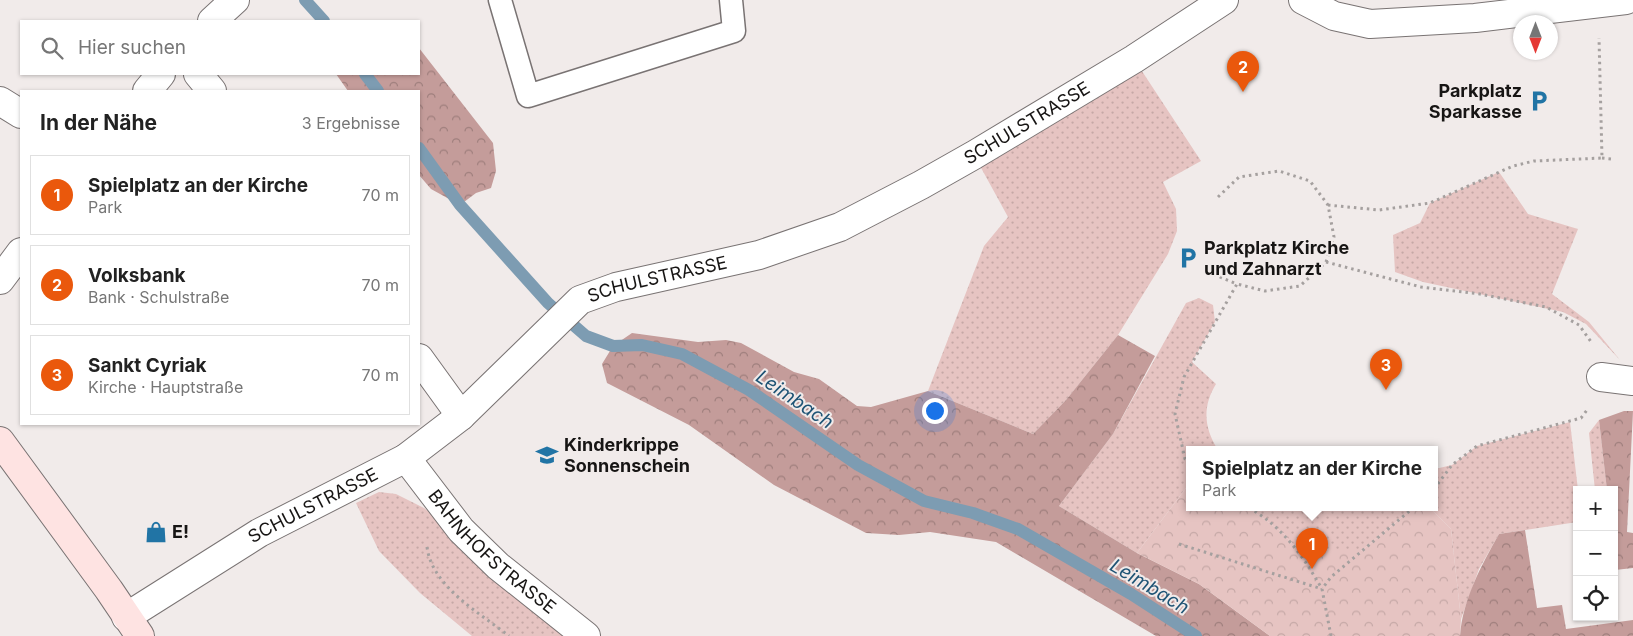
<!DOCTYPE html>
<html lang="de">
<head>
<meta charset="utf-8">
<style>
  body { margin:0; font-family:Inter,sans-serif; background:#f6f6f6; color:#222 }
  .controls { position:absolute; right:15px; bottom:15px; display:grid; overflow:hidden; border-radius:0px; box-shadow:0 1px 4px #0004 }
  .controls button { width:45px; height:45px; display:grid; place-items:center; padding:0; border:0; border-bottom:1px solid #e0e0e0; background:#fff; color:#222; font:25px sans-serif }
  .compass { position:absolute; left:1513px; top:15px; width:45px; height:45px; border-radius:50%; background:#fff; box-shadow:0 1px 4px #0004; rotate:180deg }
  .you { position:absolute; left:934px; top:410px; width:18px; height:18px; margin:-12px; border:4px solid #fff; border-radius:50%; background:#1a73e8; box-shadow:0 0 0 8px #1a73e833 }
  .badge { display:grid; place-items:center; width:32px; height:32px; border-radius:50%; background:#ea580c; color:#fff; font-size:16px; font-weight:700 }
  .pin { position:absolute; translate:-50% -41px; filter:drop-shadow(0 1px 2px #0008) }
  .pin::after { content:''; position:absolute; top:26px; width:18px; height:15px; background:inherit; clip-path:polygon(0 0,100% 0,50% 100%) }
  .popup { position:absolute; left:1186px; top:446px; width:252px; height:65px; box-sizing:border-box; display:grid; place-content:center; border-radius:0px; background:#fff; filter:drop-shadow(0 1px 4px #0005); font-size:16px; white-space:nowrap; color:#767676 }
  .popup b { font-size:19px; color:#222 }
  .popup::after { content:''; position:absolute; left:50%; top:100%; margin-left:-10px; border:10px solid transparent; border-top-color:#fff }
  .list { margin:0; padding:0; list-style:none }
  h2 { display:flex; justify-content:space-between; align-items:center; height:65px; margin:0; padding:0 20px; font-size:21px }
  h2 small { font-size:16px; font-weight:400; color:#767676 }
  .list li { display:grid; grid-template-columns:32px 1fr auto; gap:15px; align-items:center; box-sizing:border-box; height:80px; margin:0 10px 10px; padding:0 10px; border:1px solid #e0e0e0; border-radius:0px }
  .list b { display:block; font-size:19px; white-space:nowrap }
  .list p { margin:0; font-size:16px; white-space:nowrap; color:#767676 }
  .list em { font-size:16px; font-style:normal; color:#767676 }
  .icon { flex:none; width:28px; height:28px; fill:none; stroke:currentColor; stroke-width:2; stroke-linecap:round; stroke-linejoin:round }
  .map { position:relative; flex:none; width:1633px; height:636px; overflow:hidden }
  .search { position:absolute; background:#fff; box-shadow:0 1px 4px #0004; left:20px; top:20px; width:400px; height:55px; display:flex; align-items:center; gap:12px; box-sizing:border-box; padding:0 18px; border-radius:0px; color:#767676; font-size:19px }
  .panel { position:absolute; background:#fff; box-shadow:0 1px 4px #0004; left:20px; top:90px; width:400px; height:335px; border-radius:0px }
  .map>svg:first-child { display:block }
  .grass { fill:url(#grass-dots) }
  .forest { fill:url(#forest-crowns) }
  .park { fill:url(#park-crowns) }
  .lines { fill:none; stroke-linecap:round; stroke-linejoin:round }
  .stream { stroke:#7d9cb2; stroke-width:12 }
  .service-casing { stroke:#797373; stroke-width:25 }
  .minor-casing { stroke:#797373; stroke-width:30 }
  .tertiary-casing { stroke:#797373; stroke-width:30 }
  .secondary-casing { stroke:#797373; stroke-width:30 }
  .path { stroke:#a5a09f; stroke-width:3; stroke-dasharray:2.5 4; stroke-linecap:butt }
  .service { stroke:#fff; stroke-width:22 }
  .minor { stroke:#fff; stroke-width:28 }
  .tertiary { stroke:#fff; stroke-width:28 }
  .secondary { stroke:#fee3e2; stroke-width:28 }
  .labels { text-anchor:middle; stroke-width:4; stroke-linejoin:round; paint-order:stroke }
  .poi-label { font-size:18px; font-weight:bold; fill:#171514; stroke:#f1ebea; text-anchor:start }
  .street-label { font-size:18px; fill:#171514; stroke:#f1ebea }
  .water-label { font-size:19px; font-style:italic; fill:#1f5475; stroke:#f1ebea }
</style>
</head>
<body>
<div class="map">
<svg width="1633" height="636" viewBox="0 0 1633 636">
  <defs>
    <pattern id="grass-dots" width="8" height="8" patternUnits="userSpaceOnUse" patternTransform="scale(1.25)"><rect width="8" height="8" fill="#e6c4c2"/><path d="M2 2h.1M6 6h.1" fill="none" stroke="#c5a8a6" stroke-width="1.8" stroke-linecap="round"/></pattern>
    <pattern id="forest-crowns" width="20" height="18" patternUnits="userSpaceOnUse" patternTransform="scale(1.25)"><rect width="20" height="18" fill="#c49c9a"/><path d="M2 6a3 3 0 1 1 6 0M12 15a3 3 0 1 1 6 0" fill="none" stroke="#9e7e7c"/></pattern>
    <pattern id="park-crowns" width="20" height="18" patternUnits="userSpaceOnUse" patternTransform="scale(1.25)"><rect width="20" height="18" fill="#e6c4c2"/><path d="M2 6a3 3 0 1 1 6 0M12 15a3 3 0 1 1 6 0" fill="none" stroke="#c5a8a6"/></pattern>
  </defs>
  <rect width="100%" height="100%" fill="#f1ebea"/>
  <path class="grass" d="M 1134,59 L 1201,161 L 1163,182 L 1176,209 L 1177,231 L 1168,254 L 1118,335 L 1066,400 L 1033,434 L 928,391 L 984,246 L 1008,217 L 974,155 Z
    M 1499,172 L 1528,214 L 1578,229 L 1552,294 L 1589,322 L 1620,360 L 1586,324 L 1563,312 L 1423,282 L 1395,272 L 1393,235 L 1420,223 L 1430,203 Z
    M 1199,298 L 1213,305 L 1215,322 L 1192,362 L 1216,384 C 1202,407 1204,428 1218,450 L 1190,450 L 1189,484 L 1137,553 L 1059,506 L 1113,434 L 1186,303 Z
    M 1599,420 L 1607,490 L 1595,490 L 1589,433 Z
    M 1570,422 L 1578,490 L 1577,522 L 1499,534 L 1479,569 L 1461,619 L 1451,529 L 1430,508 L 1434,508 L 1435,469 L 1452,465 L 1477,446 Z
    M 379,492 L 396,494 L 424,508 L 586,636 L 472,636 L 420,593 L 379,551 L 356,503 Z
    M 1249,508 L 1413,508 L 1361,551 L 1299,551 L 1283,533 Z"/>
  <path class="forest" d="M 419,48 L 493,143 L 496,171 L 491,188 L 476,193 L 460,205 L 431,189 L 419,175 L 419,91 L 348,91 L 336,74 L 419,74 Z
    M 632,333 L 698,342 L 726,340 L 741,343 L 794,372 L 819,379 L 857,406 L 871,407 L 928,391 L 1033,434 L 1066,400 L 1118,335 L 1155,356 L 1113,434 L 1059,506 L 1137,553 L 1199,584 L 1270,636 L 1156,636 L 996,542 L 930,532 L 899,535 L 866,533 L 774,485 L 689,425 L 607,383 L 602,364 L 613,346 Z
    M 1624,411 L 1633,411 L 1627,532 L 1633,533 L 1633,568 L 1615,570 L 1614,490 L 1607,490 L 1599,420 Z
    M 1525,530 L 1537,608 L 1562,605 L 1566,629 L 1633,620 L 1633,636 L 1460,636 C 1463,599 1481,566 1499,534 Z"/>
  <path class="park" d="M 1189,484 L 1190,508 L 1249,508 L 1283,533 L 1299,551 L 1361,551 L 1413,508 L 1430,508 L 1451,529 L 1461,619 L 1460,636 L 1270,636 L 1199,584 L 1137,553 Z"/>
  <g class="lines">
    <path class="stream" d="M 305,0 L 324,21
      M 365,74 L 378,91
      M 419,148 L 460,205 L 548,303 L 586,336 L 613,346 L 642,345 L 682,354 L 749,390 L 858,465 L 924,501 L 973,513 L 1018,529 L 1131,594 L 1196,636"/>
    <g class="service-casing">
      <path id="service" d="M 500,0 L 528,96 L 734,31 L 731,0"/>
    </g>
    <g class="minor-casing">
      <g id="minor">
        <path d="M 198,74 L 212,91"/>
        <path d="M 0,101 L 21,114"/>
        <path d="M 419,358 L 461,416"/>
        <path d="M 1601,377 L 1633,381"/>
        <path id="s1" d="M 406,458 L 461,530 L 498,566 L 586,636"/>
        <path id="s2" d="M 126,617 L 259,533 L 406,458 L 461,416 L 580,300 L 616,287 L 759,255 L 840,227 L 921,185 L 974,155 L 1134,59 L 1224,0"/>
      </g>
    </g>
    <g class="tertiary-casing">
      <path id="tertiary" d="M 1303,0 L 1334,16 L 1370,24 L 1475,18 L 1626,0
        M 212,21 L 235,0
        M 147,91 L 161,74
        M 0,280 L 21,252"/>
    </g>
    <g class="secondary-casing">
      <path id="secondary" d="M 0,441 L 109,590 L 140,636"/>
    </g>
    <path class="path" d="M 1602,158 L 1612,159
      M 1218,197 L 1239,177 L 1279,171 L 1310,181 L 1328,205 L 1334,237 L 1326,262 L 1300,286 L 1265,291 L 1237,284
      M 1328,205 L 1379,210 L 1430,203 L 1513,166 L 1534,161 L 1602,158 L 1599,38
      M 1326,262 L 1421,287 L 1480,294 L 1546,307 L 1579,325 L 1592,343
      M 1190,464 L 1185,459 L 1175,414 L 1184,377 L 1237,284 L 1205,271
      M 1434,489 L 1452,465 L 1477,446 L 1581,418 L 1587,410
      M 1249,508 C 1282,526 1303,556 1322,589
      M 1179,544 L 1322,589
      M 427,547 C 432,587 480,613 509,636
      M 1331,636 L 1322,589 L 1331,577 L 1413,508"/>
    <use href="#service" class="service"/>
    <use href="#minor" class="minor"/>
    <use href="#tertiary" class="tertiary"/>
    <use href="#secondary" class="secondary"/>
  </g>
  <defs>
    <g id="parking-bare" transform="scale(1.725)"><path d="M-3.5-5.5H1a3.5 3.5 0 0 1 0 7H-1V5.5H-3.5ZM-1-3.4V-.6H.8a1.4 1.4 0 0 0 0-2.8Z" fill="#2174a5" stroke="#f1ebea" stroke-width="2.5" paint-order="stroke"/></g>
    <g id="school-bare" transform="scale(1.725)"><path d="M0-5L7-2L0 1L-7-2ZM-4 1L0 2.5L4 1V4Q0 6-4 4Z" fill="#2174a5" stroke="#f1ebea" stroke-width="2.5" paint-order="stroke"/></g>
    <g id="shop-bare" transform="scale(1.725)"><path d="M-5-2.5h2.3a2.7 3.5 0 0 1 5.4 0H5L5.5 6h-11ZM-1.5-2.5h3a1.5 2.3 0 0 0-3 0Z" fill="#2174a5" stroke="#f1ebea" stroke-width="2.5" paint-order="stroke"/></g>
  </defs>
  <g fill-rule="evenodd">
    <use href="#parking-bare" x="1539" y="101"/>
    <use href="#parking-bare" x="1188" y="258"/>
    <use href="#school-bare" x="547" y="455"/>
    <use href="#shop-bare" x="156" y="532"/>
  </g>
  <g class="labels">
    <g class="poi-label">
      <text x="1522" y="97" text-anchor="end">Parkplatz<tspan x="1522" dy="21">Sparkasse</tspan></text>
      <text x="1204" y="254">Parkplatz Kirche<tspan x="1204" dy="21">und Zahnarzt</tspan></text>
      <text x="564" y="451">Kinderkrippe<tspan x="564" dy="21">Sonnenschein</tspan></text>
      <text x="172" y="538">E!</text>
    </g>
    <g class="street-label">
      <text dy="6" stroke="none"><textPath href="#s2" startOffset="1042">SCHULSTRASSE</textPath></text>
      <text dy="6" stroke="none"><textPath href="#s2" startOffset="638">SCHULSTRASSE</textPath></text>
      <text dy="6" stroke="none"><textPath href="#s2" startOffset="218">SCHULSTRASSE</textPath></text>
      <text dy="6" stroke="none"><textPath href="#s1" startOffset="128">BAHNHOFSTRASSE</textPath></text>
    </g>
    <g class="water-label">
      <text transform="translate(795 399) rotate(34)" y="7">Leimbach</text>
      <text transform="translate(1150 586) rotate(31)" y="7">Leimbach</text>
    </g>
  </g>
</svg>
<div class="controls">
<button>+</button>
<button>−</button>
<button><svg class="icon" aria-label="locate" viewBox="0 0 24 24"><circle cx="12" cy="12" r="6"/><path d="M12 2v4M12 18v4M2 12h4M18 12h4"/></svg></button>
</div>
<svg class="compass" viewBox="-18 -18 36 36"><path d="M0-13l5 13h-10z" fill="#e53935"/><path d="M0 13l5-13h-10z" fill="#767676"/></svg>
<div class="you"></div>
<div class="pin badge" style="left:1312px;top:569px">1</div>
<div class="popup"><b>Spielplatz an der Kirche</b>Park</div>
<div class="pin badge" style="left:1243px;top:92px">2</div>
<div class="pin badge" style="left:1386px;top:390px">3</div>
<div class="search"><svg class="icon" aria-label="search" viewBox="0 0 24 24"><circle cx="10" cy="10" r="6"/><path d="M15 15l6 6"/></svg>Hier suchen</div>
<section class="panel">
<h2>In der Nähe<small>3 Ergebnisse</small></h2>
<ul class="list">
<li><span class="badge">1</span><div><b>Spielplatz an der Kirche</b><p>Park</p></div><em>70 m</em></li>
<li><span class="badge">2</span><div><b>Volksbank</b><p>Bank · Schulstraße</p></div><em>70 m</em></li>
<li><span class="badge">3</span><div><b>Sankt Cyriak</b><p>Kirche · Hauptstraße</p></div><em>70 m</em></li>
</ul>
</section>
</div>
</body>
</html>
